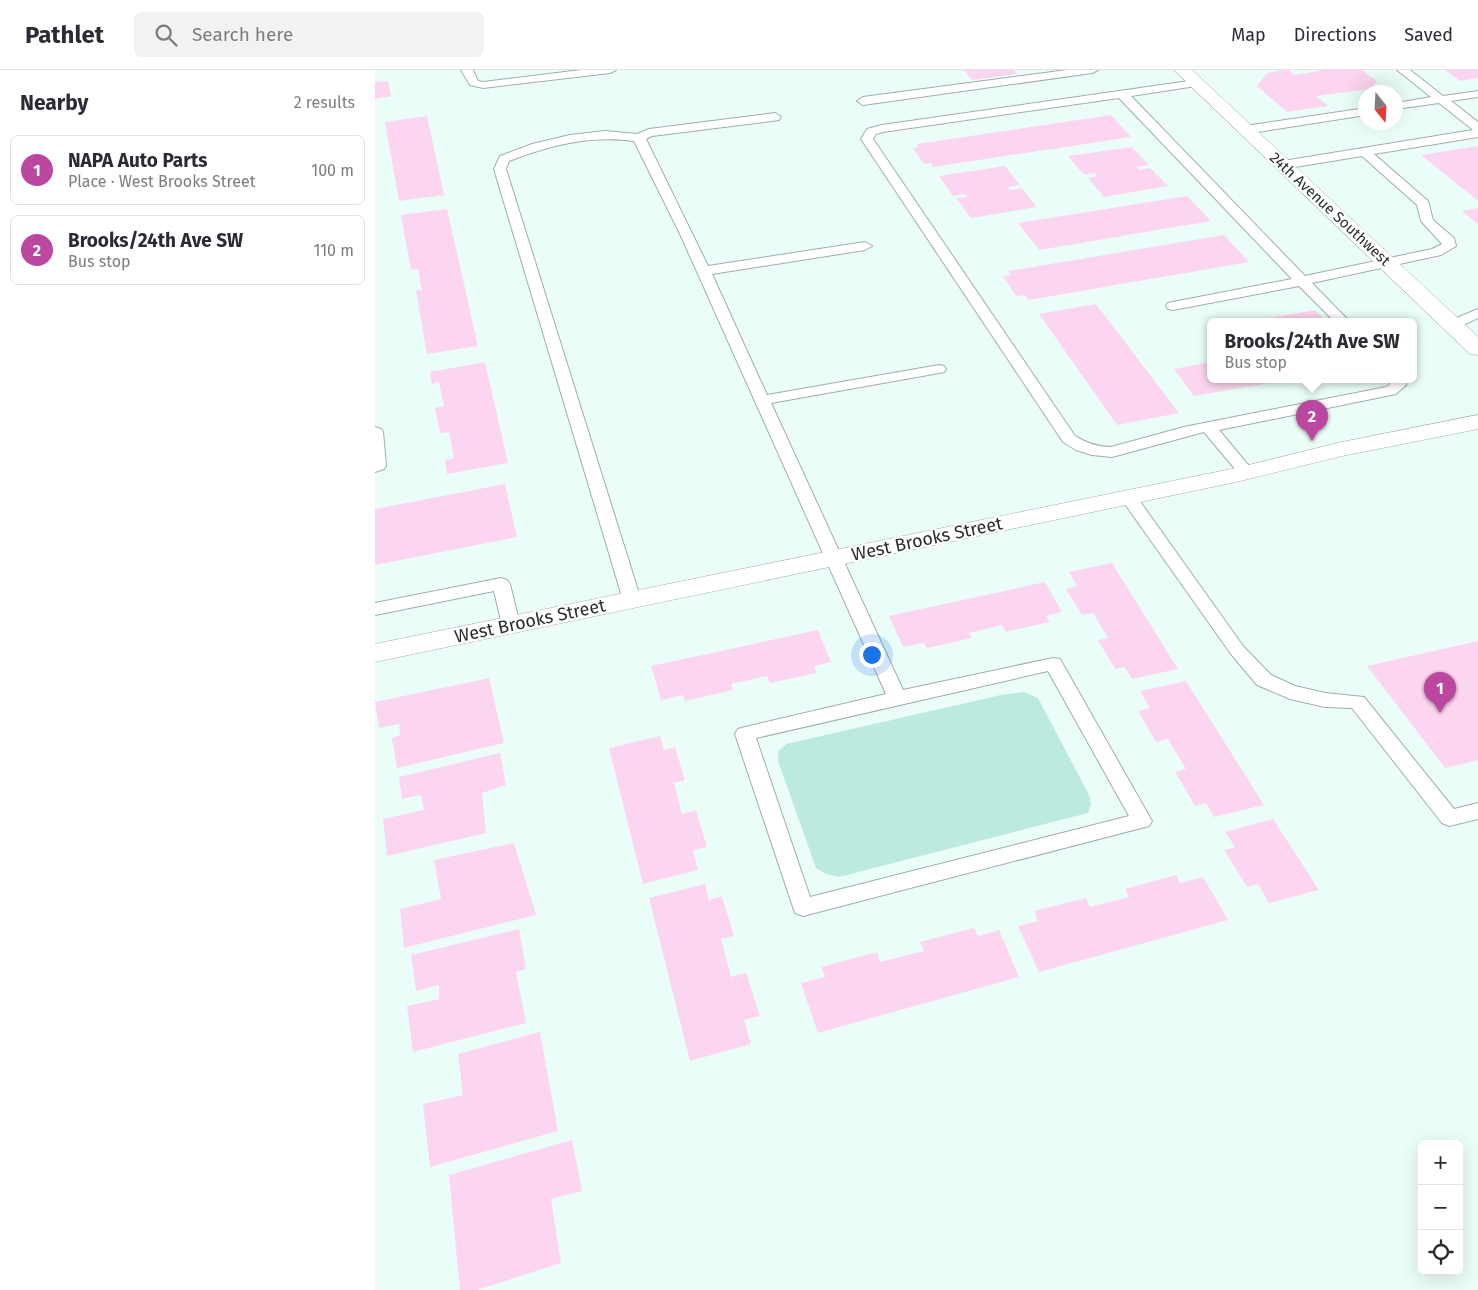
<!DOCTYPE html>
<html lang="en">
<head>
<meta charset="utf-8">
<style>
  body { margin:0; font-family:"Fira Sans",sans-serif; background:#f2f2f3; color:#2b2b33 }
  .controls { position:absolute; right:15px; bottom:15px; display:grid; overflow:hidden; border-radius:8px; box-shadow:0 5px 20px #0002 }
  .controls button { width:45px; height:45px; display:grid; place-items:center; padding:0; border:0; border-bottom:1px solid #e1e1e2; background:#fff; color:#2b2b33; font:25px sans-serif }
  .compass { position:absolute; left:983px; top:15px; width:45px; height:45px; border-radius:50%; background:#fff; box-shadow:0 5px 20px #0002; rotate:162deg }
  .you { position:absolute; left:496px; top:584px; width:18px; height:18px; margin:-12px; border:4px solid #fff; border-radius:50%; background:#1a73e8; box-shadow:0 0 0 8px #1a73e833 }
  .badge { display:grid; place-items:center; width:32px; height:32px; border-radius:50%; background:#bb47a0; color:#fff; font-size:16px; font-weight:700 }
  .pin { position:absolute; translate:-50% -41px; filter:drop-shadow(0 1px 2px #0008) }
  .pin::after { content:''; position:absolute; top:26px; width:18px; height:15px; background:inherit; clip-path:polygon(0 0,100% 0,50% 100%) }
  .popup { position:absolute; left:832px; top:248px; width:210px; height:65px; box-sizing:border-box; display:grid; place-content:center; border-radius:8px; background:#fff; filter:drop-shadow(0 1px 4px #0005); font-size:16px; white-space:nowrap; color:#7c7c81 }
  .popup b { font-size:19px; color:#2b2b33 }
  .popup::after { content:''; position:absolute; left:50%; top:100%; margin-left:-10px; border:10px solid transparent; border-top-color:#fff }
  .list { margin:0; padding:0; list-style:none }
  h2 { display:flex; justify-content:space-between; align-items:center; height:65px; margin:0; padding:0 20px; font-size:21px }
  h2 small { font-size:16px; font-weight:400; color:#7c7c81 }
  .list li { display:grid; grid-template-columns:32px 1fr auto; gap:15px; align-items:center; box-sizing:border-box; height:70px; margin:0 10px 10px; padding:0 10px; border:1px solid #e1e1e2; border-radius:8px }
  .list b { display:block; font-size:19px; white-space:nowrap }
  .list p { margin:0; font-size:16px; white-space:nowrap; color:#7c7c81 }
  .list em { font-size:16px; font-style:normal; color:#7c7c81 }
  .icon { flex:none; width:28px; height:28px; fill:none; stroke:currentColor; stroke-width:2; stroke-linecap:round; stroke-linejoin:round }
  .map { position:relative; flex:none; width:1103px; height:1220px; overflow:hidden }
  header { display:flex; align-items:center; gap:30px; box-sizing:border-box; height:70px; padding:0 25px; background:#fff; border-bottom:1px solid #e1e1e2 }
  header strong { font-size:24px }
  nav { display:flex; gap:28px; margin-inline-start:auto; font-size:18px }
  .search { width:350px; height:45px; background:#f2f2f3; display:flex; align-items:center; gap:12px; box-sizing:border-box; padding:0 18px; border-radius:8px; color:#7c7c81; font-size:19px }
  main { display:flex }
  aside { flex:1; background:#fff }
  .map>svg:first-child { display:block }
  .green { fill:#bdeade }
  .building { fill:#fcd6f0 }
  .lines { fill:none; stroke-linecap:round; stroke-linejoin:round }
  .service-casing { stroke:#9eafaa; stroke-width:2 }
  .tertiary-casing { stroke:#9eafaa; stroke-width:1 }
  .secondary-casing { stroke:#9eafaa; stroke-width:1 }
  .service { fill:#fff; fill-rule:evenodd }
  .tertiary { fill:#fff; fill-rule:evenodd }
  .secondary { fill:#fff; fill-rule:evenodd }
  .labels { text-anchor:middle; stroke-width:4.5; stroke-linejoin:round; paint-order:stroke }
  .far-street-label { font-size:15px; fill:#282f2d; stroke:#fff }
  .street-label { font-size:18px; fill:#282f2d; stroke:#fff }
</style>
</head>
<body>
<header>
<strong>Pathlet</strong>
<div class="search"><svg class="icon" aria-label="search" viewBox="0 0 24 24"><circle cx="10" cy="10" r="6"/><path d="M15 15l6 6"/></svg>Search here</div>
<nav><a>Map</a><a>Directions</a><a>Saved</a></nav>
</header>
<main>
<aside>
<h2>Nearby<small>2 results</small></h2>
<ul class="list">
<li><span class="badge">1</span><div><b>NAPA Auto Parts</b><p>Place · West Brooks Street</p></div><em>100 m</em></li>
<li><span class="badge">2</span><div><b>Brooks/24th Ave SW</b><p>Bus stop</p></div><em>110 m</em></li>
</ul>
</aside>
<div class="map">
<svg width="1103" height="1220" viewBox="0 0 1103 1220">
  <rect width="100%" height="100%" fill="#ebfdf8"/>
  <path class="green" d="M 649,622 L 663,628 L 714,725 L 716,734 L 713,743 L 464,807 L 451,804 L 441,798 L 403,691 L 403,682 L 411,674 L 626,625 Z"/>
  <path class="building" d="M 589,0 L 639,0 L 642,4 L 597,10 Z
    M 910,0 L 914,0 L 919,5 L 945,1 L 944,0 L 987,0 L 1002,11 L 996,19 L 941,26 L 953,36 L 912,42 L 882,16 L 892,3 Z
    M 1070,0 L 1103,0 L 1103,8 L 1085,11 Z
    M 13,11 L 16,26 L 0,29 L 0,12 Z
    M 736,45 L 756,67 L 558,97 L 556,93 L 549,94 L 538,78 L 544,77 L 542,74 Z
    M 52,46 L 69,125 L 24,131 L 10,52 Z
    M 1103,76 L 1103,131 L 1046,85 Z
    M 757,77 L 774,95 L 762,97 L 764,100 L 775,98 L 793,116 L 729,127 L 713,108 L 722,106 L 720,103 L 709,105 L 693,86 Z
    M 630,96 L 645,115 L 633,117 L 635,120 L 647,118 L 662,137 L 596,148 L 581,128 L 592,127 L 590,124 L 578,126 L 564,106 Z
    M 812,126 L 836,151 L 664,180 L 643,153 Z
    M 1103,138 L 1103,154 L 1087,141 Z
    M 72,139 L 103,276 L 52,284 L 41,221 L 47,220 L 43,199 L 36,200 L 26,145 Z
    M 849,165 L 874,192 L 654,230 L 650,225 L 641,226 L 628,206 L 636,205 L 633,201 Z
    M 721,234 L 804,343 L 742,355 L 664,244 Z
    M 940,240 L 952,252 L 876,252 L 876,251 Z
    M 110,292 L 133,393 L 72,404 L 70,390 L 79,388 L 74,362 L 65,363 L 60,338 L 69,336 L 64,312 L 57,314 L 55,302 Z
    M 836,292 L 836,310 L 892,310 L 894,313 L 819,326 L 799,299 Z
    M 130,414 L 142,467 L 0,495 L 0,439 Z
    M 737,493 L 803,599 L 757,609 L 750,597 L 740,599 L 723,570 L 733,568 L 718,543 L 707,545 L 691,519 L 702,516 L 694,502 Z
    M 670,512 L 687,542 L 671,546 L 675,552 L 631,562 L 627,555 L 594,563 L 597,568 L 552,578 L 549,573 L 528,577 L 514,546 Z
    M 443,560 L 456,592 L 439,596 L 442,603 L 395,613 L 392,606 L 356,614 L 358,620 L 310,631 L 308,625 L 286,630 L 276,596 Z
    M 1103,571 L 1103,690 L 1070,698 L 992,596 Z
    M 114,608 L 129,673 L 22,698 L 17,668 L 25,665 L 24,654 L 4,658 L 0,632 Z
    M 811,611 L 889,735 L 839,747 L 831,733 L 820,736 L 800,702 L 811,699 L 793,669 L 781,672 L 763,641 L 775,638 L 765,621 Z
    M 285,666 L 289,680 L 300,677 L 310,710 L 299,713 L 307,744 L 321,740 L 332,777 L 318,780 L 323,800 L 268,814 L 234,678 Z
    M 125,683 L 131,715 L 107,723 L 111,763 L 12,786 L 8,749 L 49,740 L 46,725 L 27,729 L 24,707 Z
    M 898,749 L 944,820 L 894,833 L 883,814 L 872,817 L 849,780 L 860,777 L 850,762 Z
    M 139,773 L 161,845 L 29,878 L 25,839 L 66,829 L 59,790 Z
    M 801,805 L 805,813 L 828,807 L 853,850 L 664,902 L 643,856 L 663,851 L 659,841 L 711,828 L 715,837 L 754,827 L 750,819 Z
    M 330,814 L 334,830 L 347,826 L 359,866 L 346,869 L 356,907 L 371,903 L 385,946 L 369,950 L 376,974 L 315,991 L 274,828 Z
    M 599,858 L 603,866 L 624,860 L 644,907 L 443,963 L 426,913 L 450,907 L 446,897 L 502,882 L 505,892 L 549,881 L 545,872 Z
    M 144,859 L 151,899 L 141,902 L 151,953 L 38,982 L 32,936 L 64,929 L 64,915 L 41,921 L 36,885 Z
    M 165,962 L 183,1061 L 55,1097 L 48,1034 L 88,1025 L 83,984 Z
    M 197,1070 L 207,1121 L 176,1129 L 186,1193 L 102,1220 L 85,1220 L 74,1105 Z"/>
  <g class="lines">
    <g class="service-casing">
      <path id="service" d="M 86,0 L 98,0 L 103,11 L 108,12 L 206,0 L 241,0 L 235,3 L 108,18 L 95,15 Z
        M 692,0 L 723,0 L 717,3 L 488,35 L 482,31 L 488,27 Z
        M 1022,0 L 1035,0 L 1068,26 L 1103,21 L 1103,27 L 1076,31 L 1103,52 L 1103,67 L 999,84 L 1053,131 L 1058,150 L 1079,168 L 1081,176 L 1066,185 L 937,213 L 975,252 L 960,252 L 924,216 L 798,240 L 793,239 L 791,236 L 793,233 L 798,232 L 917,209 L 744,28 L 508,62 L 501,64 L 498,69 L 700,366 C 712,373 722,377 736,377 L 809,357 L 1011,317 L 1015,314 L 1016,310 L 1031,310 L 1031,315 L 1021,324 L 844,360 L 879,402 L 877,405 L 865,405 L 829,362 L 737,387 L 717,385 L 701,380 L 688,372 L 486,69 L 492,59 L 507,55 L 821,10 L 825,11 L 827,13 L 825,15 L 821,16 L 756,26 L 930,206 L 1057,179 L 1067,174 L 1046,151 L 1042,135 L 987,86 L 908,99 L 902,95 L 908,91 L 1098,60 L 1064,33 L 1021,39 L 1021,33 L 1056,27 Z
        M 991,38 L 991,45 L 870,64 L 864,60 L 870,56 Z
        M 400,43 L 406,47 L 404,50 L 277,66 L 271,69 L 333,196 L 490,172 L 497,176 L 490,180 L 337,204 L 392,325 L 564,295 L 569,296 L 571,299 L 569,302 L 564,303 L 396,333 L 528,620 L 678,588 L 685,589 L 777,751 L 774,756 L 428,846 L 420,843 L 360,664 L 363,659 L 370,657 L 511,624 L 305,164 L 259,71 C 216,65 175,75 134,91 L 131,99 L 266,530 L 263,534 L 257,536 L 251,534 L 248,530 L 119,99 L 125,86 L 157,74 L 195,65 L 230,61 L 262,64 L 274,59 ZM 673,601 L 754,746 L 435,827 L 381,668 Z
        M 1103,239 L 1103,248 L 1082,258 L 1072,258 L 1070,255 L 1072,252 Z
        M 0,357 L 6,359 L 8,362 L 11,396 L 9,399 L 0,402 Z
        M 753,422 L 759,423 L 868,576 L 896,605 L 920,616 L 950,623 L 989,627 L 1079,739 L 1103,733 L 1103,749 L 1074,756 L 1067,753 L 977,638 L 950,637 L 915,629 L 882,615 L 856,584 L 745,427 L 747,423 Z
        M 126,508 L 132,510 L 135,514 L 145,555 L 142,559 L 136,561 L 130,559 L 127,555 L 119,521 L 0,545 L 0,533 Z"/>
    </g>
    <g class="tertiary-casing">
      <path id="tertiary" d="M 1103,345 L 1103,359 L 967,386 L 861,412 L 0,592 L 0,574 L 861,398 L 967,372 Z"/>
    </g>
    <g class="secondary-casing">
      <path id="secondary" d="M 799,0 L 817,0 L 1103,267 L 1103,285 L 1095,284 Z"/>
    </g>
    <use href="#service" class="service"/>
    <use href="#tertiary" class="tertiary"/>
    <use href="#secondary" class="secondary"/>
  </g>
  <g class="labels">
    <g class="far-street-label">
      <text transform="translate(955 139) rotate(43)" y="5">24th Avenue Southwest</text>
    </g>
    <g class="street-label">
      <text transform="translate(552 469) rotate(-12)" y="6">West Brooks Street</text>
      <text transform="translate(155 551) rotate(-12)" y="6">West Brooks Street</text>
    </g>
  </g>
</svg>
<div class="controls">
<button>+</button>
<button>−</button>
<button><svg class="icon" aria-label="locate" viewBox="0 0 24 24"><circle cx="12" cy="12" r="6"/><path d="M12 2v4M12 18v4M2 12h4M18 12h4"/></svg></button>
</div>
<svg class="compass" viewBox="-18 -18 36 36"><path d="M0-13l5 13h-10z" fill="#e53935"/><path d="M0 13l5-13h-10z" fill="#7c7c81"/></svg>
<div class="you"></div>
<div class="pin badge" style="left:1065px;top:643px">1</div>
<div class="pin badge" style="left:937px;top:371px">2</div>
<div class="popup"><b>Brooks/24th Ave SW</b>Bus stop</div>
</div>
</main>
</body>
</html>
